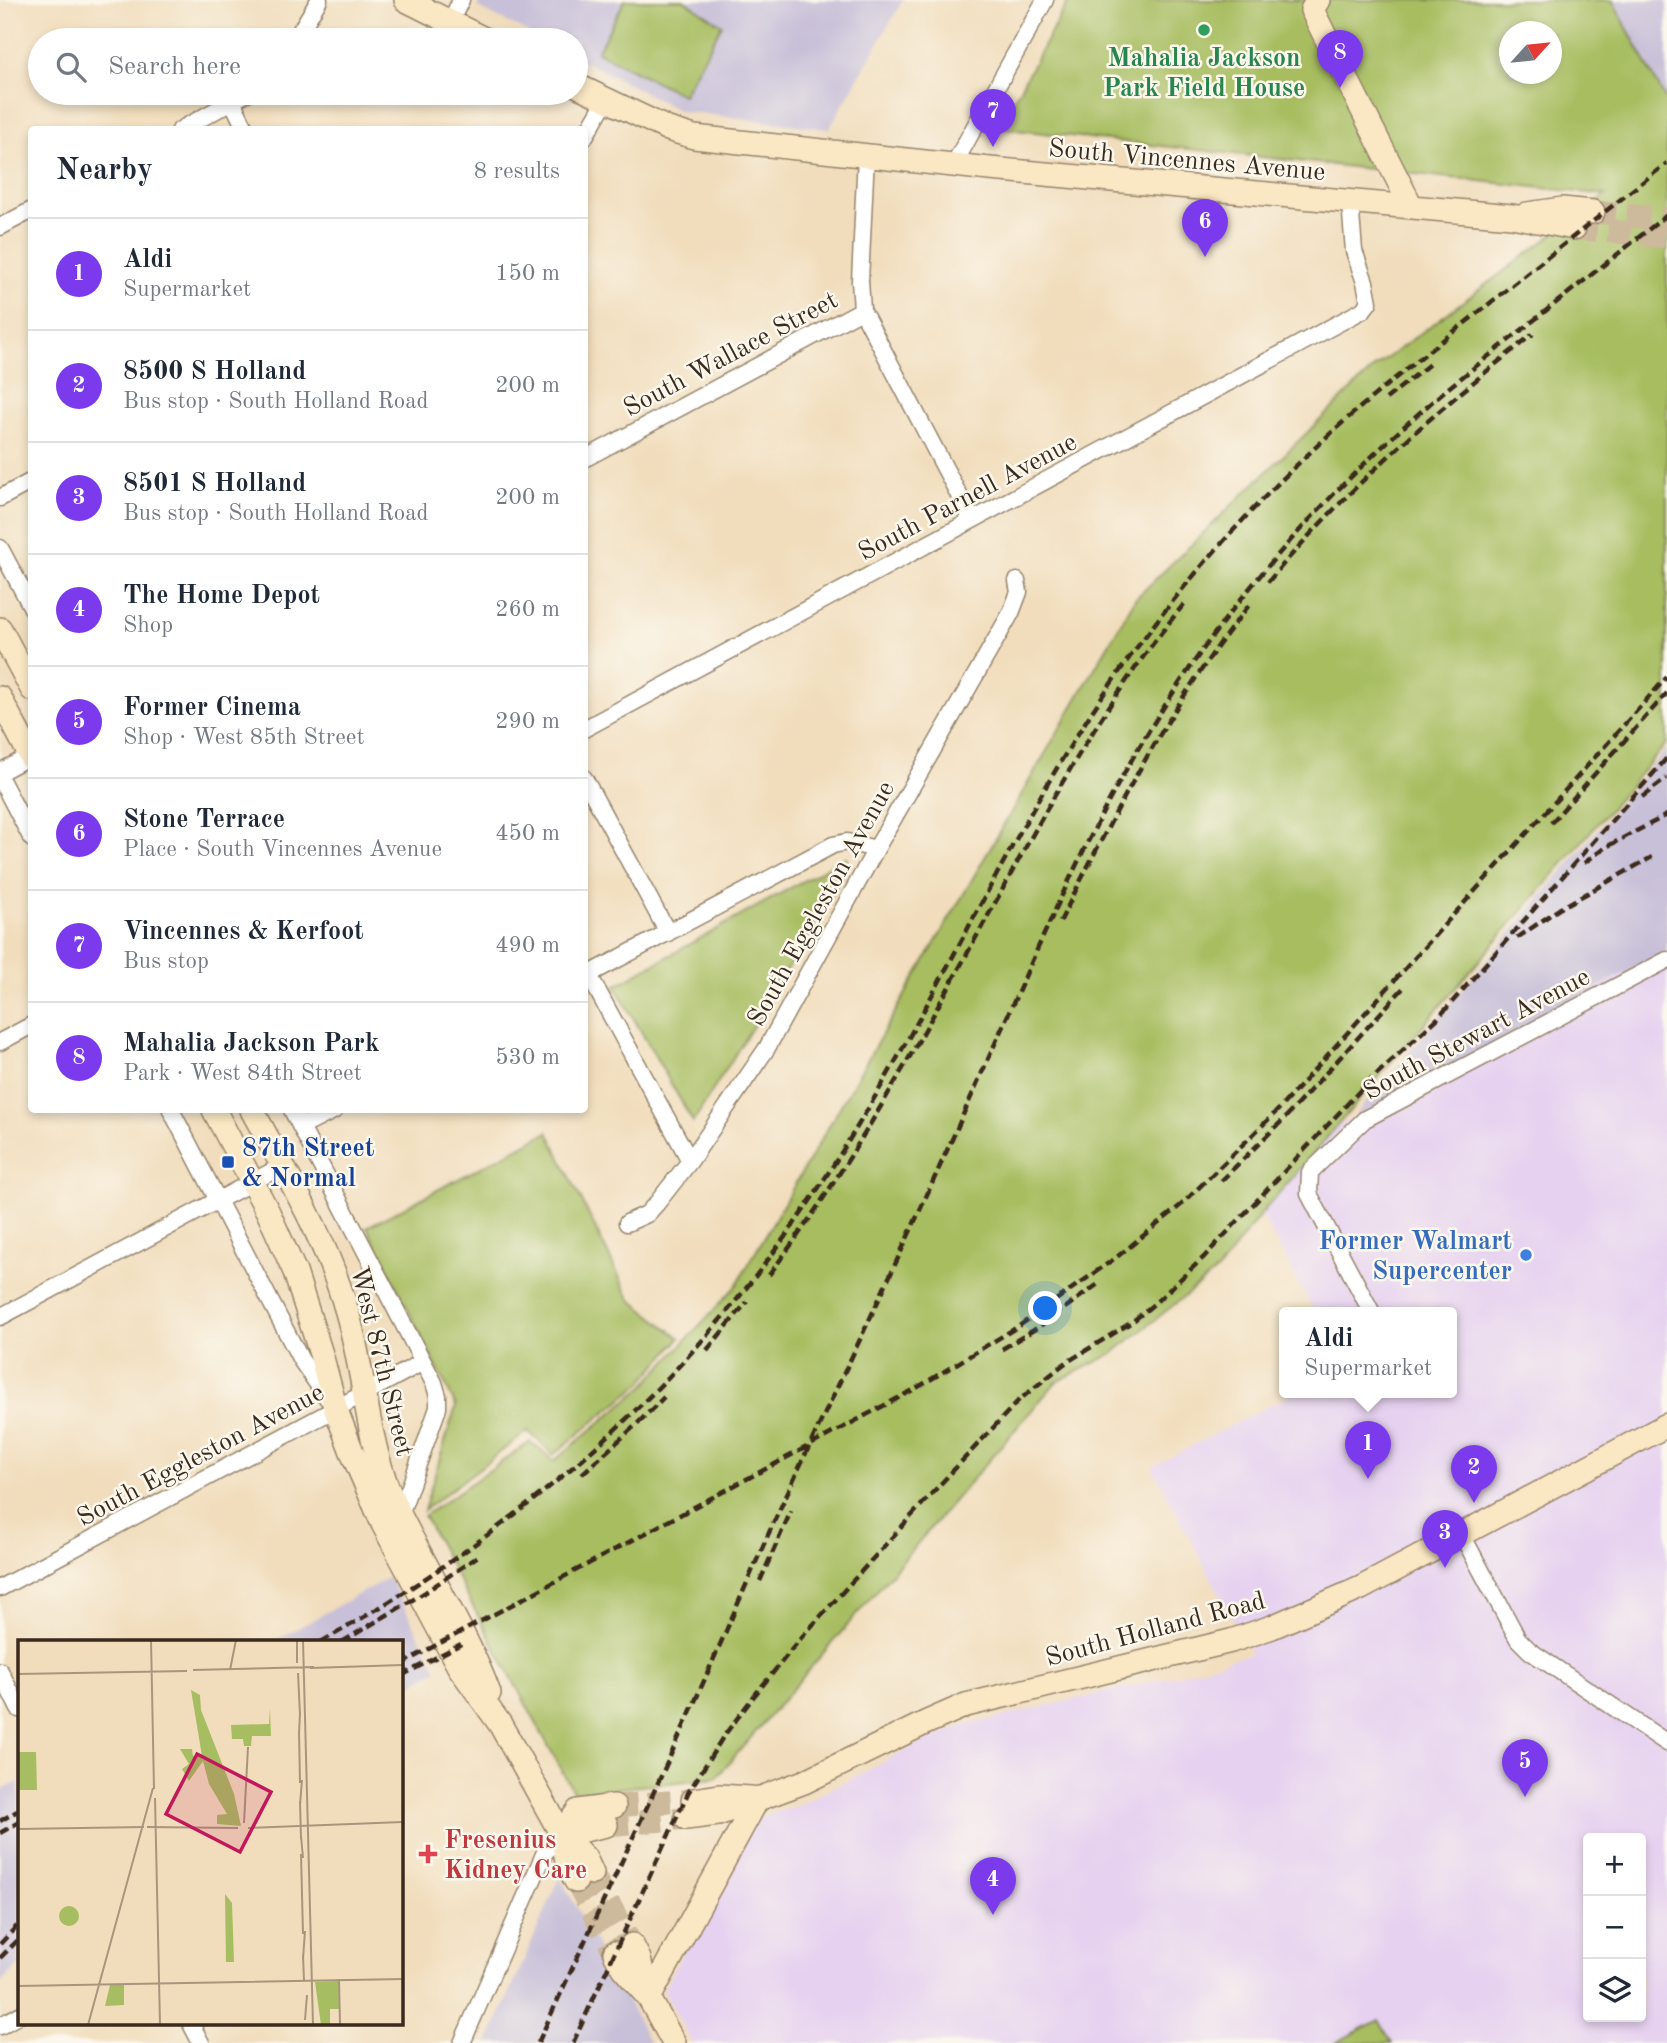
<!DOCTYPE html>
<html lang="en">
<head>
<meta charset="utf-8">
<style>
  body { margin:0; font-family:"Old Standard TT",serif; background:#f6f6f7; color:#1f2937 }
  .controls { position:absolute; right:21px; bottom:21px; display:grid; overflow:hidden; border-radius:7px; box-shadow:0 4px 10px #0003 }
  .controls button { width:63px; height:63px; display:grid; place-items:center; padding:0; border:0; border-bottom:2px solid #e0e1e3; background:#fff; color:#1f2937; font:35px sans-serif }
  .compass { position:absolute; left:1499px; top:21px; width:63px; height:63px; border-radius:50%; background:#fff; box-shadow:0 4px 10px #0003; rotate:63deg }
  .you { position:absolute; left:1046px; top:1309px; width:24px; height:24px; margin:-18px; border:5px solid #fff; border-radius:50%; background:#1a73e8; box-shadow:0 0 0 10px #1a73e833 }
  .badge { display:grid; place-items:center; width:46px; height:46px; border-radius:50%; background:#7c3aed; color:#fff; font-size:23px; font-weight:700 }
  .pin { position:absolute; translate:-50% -58px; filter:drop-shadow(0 2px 4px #0008) }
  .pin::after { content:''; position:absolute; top:37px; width:24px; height:21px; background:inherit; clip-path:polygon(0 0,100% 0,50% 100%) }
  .popup { position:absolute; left:1279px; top:1307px; width:178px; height:91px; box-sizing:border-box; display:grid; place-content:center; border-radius:7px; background:#fff; filter:drop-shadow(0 2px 5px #0005); font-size:23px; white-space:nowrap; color:#747a83 }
  .popup b { font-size:26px; color:#1f2937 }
  .popup::after { content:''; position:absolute; left:50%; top:100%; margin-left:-14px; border:14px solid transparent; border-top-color:#fff }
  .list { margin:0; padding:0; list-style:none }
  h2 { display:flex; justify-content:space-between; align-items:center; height:91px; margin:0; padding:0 28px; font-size:30px }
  h2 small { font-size:23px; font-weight:400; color:#747a83 }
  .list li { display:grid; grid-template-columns:46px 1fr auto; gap:21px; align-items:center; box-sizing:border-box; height:112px; padding:0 28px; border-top:2px solid #e0e1e3 }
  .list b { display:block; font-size:26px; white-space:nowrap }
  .list p { margin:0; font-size:23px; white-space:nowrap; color:#747a83 }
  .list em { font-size:23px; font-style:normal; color:#747a83 }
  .icon { flex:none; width:38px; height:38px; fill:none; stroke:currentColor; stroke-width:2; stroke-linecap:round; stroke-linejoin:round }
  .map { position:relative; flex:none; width:1667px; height:2043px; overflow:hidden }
  .search { position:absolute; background:#fff; box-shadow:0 4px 10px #0003; left:28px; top:28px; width:560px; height:77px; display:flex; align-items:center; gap:18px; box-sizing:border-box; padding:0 24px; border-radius:38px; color:#747a83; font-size:26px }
  .panel { position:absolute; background:#fff; box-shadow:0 4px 10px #0003; left:28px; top:126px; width:560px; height:987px; border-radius:7px }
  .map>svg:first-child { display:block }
  .built { fill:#e6d2f0; fill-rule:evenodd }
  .industrial { fill:#c8bfd8 }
  .green { fill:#a7bd61; stroke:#717440; stroke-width:2; fill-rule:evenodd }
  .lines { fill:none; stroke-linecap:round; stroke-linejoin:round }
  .secondary-tunnel { stroke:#cdb99c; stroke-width:23; stroke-dasharray:23 11; stroke-linecap:butt }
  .street-casing { stroke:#96846d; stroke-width:19 }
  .secondary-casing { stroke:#96846d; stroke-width:26 }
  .street { stroke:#fff; stroke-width:16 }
  .secondary { stroke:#fae7c3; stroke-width:23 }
  .rail { stroke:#3b2a1e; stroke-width:4.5; stroke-dasharray:10 5; stroke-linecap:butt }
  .leisure-dot { fill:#2e9e5b; stroke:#fbf7ec; stroke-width:2.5 }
  .transit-dot { fill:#1a4fb4; stroke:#fbf7ec; stroke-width:2.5 }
  .shop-dot { fill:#3f7fe0; stroke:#fbf7ec; stroke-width:2.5 }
  .health-dot { fill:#e0444e; stroke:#fbf7ec; stroke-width:2.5 }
  .labels { text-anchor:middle; stroke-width:5; stroke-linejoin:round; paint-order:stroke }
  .leisure-label { font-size:26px; font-weight:bold; fill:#27864d; stroke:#fbf7ec }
  .street-label { font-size:26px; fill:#3b2a1e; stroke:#fbf7ec }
  .transit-label { font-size:26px; font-weight:bold; fill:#164399; stroke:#fbf7ec; text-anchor:start }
  .shop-label { font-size:26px; font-weight:bold; fill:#366cbe; stroke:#fbf7ec; text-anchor:end }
  .health-label { font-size:26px; font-weight:bold; fill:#be3a42; stroke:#fbf7ec; text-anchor:start }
  .inset-road { fill:none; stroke:#a8957d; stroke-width:2 }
  .view { fill:#c2185b; fill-opacity:0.15; stroke:#c2185b; stroke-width:3.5 }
  .inset-edge { fill:none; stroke:#3b2a1e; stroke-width:3.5 }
</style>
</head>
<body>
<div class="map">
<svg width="1667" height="2043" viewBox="0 0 1667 2043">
  <rect width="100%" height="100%" fill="#fbf7ec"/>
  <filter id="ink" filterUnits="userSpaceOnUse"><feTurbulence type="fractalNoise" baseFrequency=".0143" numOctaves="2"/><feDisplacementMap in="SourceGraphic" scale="14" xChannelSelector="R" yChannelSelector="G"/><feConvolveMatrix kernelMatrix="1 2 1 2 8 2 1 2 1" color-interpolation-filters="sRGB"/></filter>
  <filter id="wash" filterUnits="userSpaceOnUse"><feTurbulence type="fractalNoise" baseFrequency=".00686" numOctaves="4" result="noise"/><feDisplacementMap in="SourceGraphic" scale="28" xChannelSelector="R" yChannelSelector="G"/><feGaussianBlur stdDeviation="1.57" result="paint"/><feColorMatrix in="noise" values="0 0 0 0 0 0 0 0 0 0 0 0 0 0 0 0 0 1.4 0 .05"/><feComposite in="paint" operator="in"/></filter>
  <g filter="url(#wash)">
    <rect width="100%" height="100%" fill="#f1ddbc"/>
    <path class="built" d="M 1667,950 L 1667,2043 L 692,2043 L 663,1990 L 755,1818 L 800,1805 L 918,1744 L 962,1726 L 1177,1675 L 1251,1653 L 1152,1467 L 1293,1393 L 1452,1393 L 1452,1313 L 1315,1313 L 1261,1214 L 1334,1128 ZM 1588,1838 L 1641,1838 L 1641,2017 L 1588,2017 Z"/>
    <path class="industrial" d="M 481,0 L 903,0 L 829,129 L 680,111 L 576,57 L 576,40 L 542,40 L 477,7 Z
      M 1613,0 L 1667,0 L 1667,102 Z
      M 1667,748 L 1667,950 L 1352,1119 Z
      M 389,1577 L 437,1670 L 401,1691 L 401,1642 L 273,1642 Z
      M 19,1782 L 19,1965 L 0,1984 L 0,1791 Z
      M 560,1877 L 650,2043 L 488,2043 Z"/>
    <path class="green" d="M 625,0 L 684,0 L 722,25 L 683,95 L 597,52 Z
      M 1069,0 L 1612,0 L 1667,102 L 1667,743 L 1261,1214 L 1219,1269 L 1112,1354 L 1056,1382 L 716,1778 L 574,1793 L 424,1516 L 530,1442 L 554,1461 L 644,1386 L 736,1286 L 1135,599 L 1374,368 L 1606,195 L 998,128 ZM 1510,32 L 1552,32 L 1552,74 L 1510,74 Z
      M 846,857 L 849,864 L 773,994 L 693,1122 L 615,986 Z
      M 548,1132 L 630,1299 L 680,1338 L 642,1382 L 553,1455 L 528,1431 L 424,1510 L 456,1406 L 367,1227 Z
      M 1379,2020 L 1392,2043 L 1335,2043 Z"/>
  </g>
  <g filter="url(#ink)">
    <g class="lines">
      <path class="secondary-tunnel" d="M 1593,212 L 1667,219
        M 1574,228 L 1667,237
        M 614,1806 L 693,1800
        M 606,1825 L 686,1818
        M 592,1873 L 632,1945
        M 576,1881 L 615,1953"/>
      <g class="street-casing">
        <path id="street" d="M 450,22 L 461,0
          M 295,40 L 319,0
          M 232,101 L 246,130
          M 180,130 L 247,93
          M 584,138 L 606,100
          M 866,155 L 860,281 L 862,310 L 972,520
          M 954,164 L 1045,0
          M 0,227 L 32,210
          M 584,459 L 862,310
          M 0,498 L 32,481
          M 0,548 L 32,608
          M 584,729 L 1363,310 L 1369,302 L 1365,282 L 1354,251 L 1350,202
          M 0,772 L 32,755
          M 0,778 L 32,839
          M 584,778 L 668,933
          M 589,975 L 690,1161
          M 584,977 L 833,845 L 847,842 L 876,849
          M 0,1042 L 32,1025
          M 171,1110 L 301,1360 L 328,1399
          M 292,1110 L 434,1383 L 438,1396 L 438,1408 L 400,1515
          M 301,1127 L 335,1110
          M 627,1223 L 647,1214 L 657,1203 L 690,1161 L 767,1048 L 876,849 L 1011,613 L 1019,592 L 1017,581
          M 1372,1313 L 1309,1194 L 1310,1172 L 1365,1119 L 1667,960
          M 0,1317 L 282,1166
          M 1462,1535 L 1518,1639 L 1530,1651 L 1667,1743
          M 0,1588 L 423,1362
          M 0,1671 L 19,1709
          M 191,2024 L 201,2043
          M 0,2026 L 19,2015
          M 462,2043 L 545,1852 L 562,1835"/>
      </g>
      <g class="secondary-casing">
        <path id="secondary" d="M 406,0 L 486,40
          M 1318,0 L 1312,10 L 1411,206
          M 576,85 L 668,129 L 694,137 L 990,169 L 1512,216 L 1574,228
          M 1527,214 L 1562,209 L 1593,212
          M 0,629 L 32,689
          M 0,698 L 32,759
          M 214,1110 L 268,1212 L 295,1272 L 321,1354 L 336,1410 L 354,1457 L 383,1524 L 459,1667 L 500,1724 L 562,1835 L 585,1858 L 592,1873
          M 252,1110 C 287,1175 327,1240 347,1312 C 363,1366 366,1426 384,1478 C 392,1503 406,1527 418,1550 C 443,1597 470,1643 489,1693
          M 693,1800 L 719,1796 L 751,1798
          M 686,1818 L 718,1814 L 804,1782 L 925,1723 L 966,1705 L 1231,1641 L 1272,1627 L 1361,1588 L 1667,1425
          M 562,1835 L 578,1811 L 614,1806
          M 562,1835 L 568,1866 L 576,1881
          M 562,1835 L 606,1825
          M 632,1945 L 639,1959 L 647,1992
          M 615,1953 L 623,1968 L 649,1998 L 674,2043
          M 649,1998 L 758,1798"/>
      </g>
      <use href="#street" class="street"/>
      <use href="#secondary" class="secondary"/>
      <path class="rail" d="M 1386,399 L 1432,362
        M 1268,582 C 1347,488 1437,410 1533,334
        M 1642,797 L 1667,778
        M 1551,823 L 1667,693
        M 1584,863 L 1606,847 L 1667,815
        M 1060,922 C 1115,811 1172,701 1250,604
        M 1517,938 L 1559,909 L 1652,857
        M 1221,1181 L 1285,1118 L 1406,985
        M 769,1275 C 859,1156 928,1024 1000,894 C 1055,793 1111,692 1185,603
        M 1002,1349 L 1037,1328 L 1101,1282
        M 707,1350 L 747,1302
        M 582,1474 L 637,1424 L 664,1397
        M 760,1581 L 791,1511
        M 321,1642 C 490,1547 643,1424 761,1269 C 821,1191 871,1106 919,1019 C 989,892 1053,758 1141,642 C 1200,563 1267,490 1341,424 C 1384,386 1430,350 1475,315 C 1539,264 1603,213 1667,163
        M 342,1642 L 424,1593 L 478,1556
        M 401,1664 L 915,1389 L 1019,1326 L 1117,1257 L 1181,1205 L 1279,1109 L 1667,677
        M 401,1676 L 461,1644
        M 0,1821 L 19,1810
        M 0,1833 L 19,1822
        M 0,1944 L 19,1924
        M 0,1958 L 19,1939
        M 538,2043 C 579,1953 621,1864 662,1774 C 697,1698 730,1622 763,1546 C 805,1453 850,1362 893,1269 C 933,1182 972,1095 1011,1008 C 1059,900 1107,792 1173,693 C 1248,578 1343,477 1447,389 L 1667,215
        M 573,2043 L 688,1793 L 723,1737 L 754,1696 L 801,1638 L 934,1491 L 1019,1400 L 1064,1364 L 1132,1322 L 1155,1303 L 1204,1257 L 1367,1083 L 1438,1018 L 1667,758"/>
    </g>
  </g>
  <circle class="leisure-dot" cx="1204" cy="30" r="7"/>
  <rect class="transit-dot" x="221" y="1155" width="14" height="14" rx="3.5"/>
  <circle class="shop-dot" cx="1526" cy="1255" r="7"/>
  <path class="health-dot" d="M424.5 1843.5h7v7h7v7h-7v7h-7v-7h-7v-7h7z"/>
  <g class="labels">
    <g class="leisure-label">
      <text x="1204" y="66">Mahalia Jackson<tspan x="1204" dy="30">Park Field House</tspan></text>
    </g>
    <g class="street-label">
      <text transform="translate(1187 159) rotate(5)" y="9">South Vincennes Avenue</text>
      <text transform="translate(730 353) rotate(-28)" y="9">South Wallace Street</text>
      <text transform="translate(967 496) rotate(-28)" y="9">South Parnell Avenue</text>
      <text transform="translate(820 903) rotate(-61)" y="9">South Eggleston Avenue</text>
      <text transform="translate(1476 1033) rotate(-28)" y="9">South Stewart Avenue</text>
      <text transform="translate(383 1361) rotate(76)" y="9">West 87th Street</text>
      <text transform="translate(200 1454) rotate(-28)" y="9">South Eggleston Avenue</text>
      <text transform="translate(1155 1628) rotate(-15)" y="9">South Holland Road</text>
    </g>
    <g class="transit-label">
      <text x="242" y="1156">87th Street<tspan x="242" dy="30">&amp; Normal</tspan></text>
    </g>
    <g class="shop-label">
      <text x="1512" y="1249">Former Walmart<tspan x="1512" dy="30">Supercenter</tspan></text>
    </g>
    <g class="health-label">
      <text x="444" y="1848">Fresenius<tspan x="444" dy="30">Kidney Care</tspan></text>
    </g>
  </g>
  <g transform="translate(18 1640)">
    <rect width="385" height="385" fill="#f1ddbc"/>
    <path d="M 173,50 L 182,55 L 183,70 L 216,154 L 223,186 L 199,184 L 199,175 L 209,174 L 191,144 L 185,121 L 171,141 L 164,129 L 171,124 L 162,109 L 174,109 L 175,116 L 184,116 ZM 252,68 L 253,96 L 234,96 L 233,106 L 226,106 L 225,99 L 214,99 L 213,85 L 251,84 ZM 0,112 L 18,112 L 19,150 L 0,150 ZM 207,254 L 214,263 L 216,322 L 208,322 ZM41 276a10 10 0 1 1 20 0a10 10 0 1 1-20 0ZM 321,341 L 321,369 L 312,369 L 312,385 L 303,385 L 297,342 ZM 92,345 L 106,345 L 106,365 L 87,366 Z" fill="#a7bd61"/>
    <path class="inset-road" d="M 133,0 L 136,149M 279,0 L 279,23M 285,0 L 295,385M 292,28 L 385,25M 175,30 L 296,27M 212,30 L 218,0M 280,33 L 282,75M 0,34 L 169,31M 281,91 L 282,143M 281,94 L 282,73M 137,158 L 142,385M 282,161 L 283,199M 282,165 L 284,140M 226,183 L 230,107M 129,187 L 220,188M 230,188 L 385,182M 0,189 L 126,187M 283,196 L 285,218M 283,214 L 285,294M 285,315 L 286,341M 285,319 L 287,291M 321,339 L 322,385M 0,346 L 385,339M 287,380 L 289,355M 70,385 L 135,148"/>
    <path class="view" d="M 179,114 L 253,152 L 222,212 L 148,174 Z"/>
    <rect width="385" height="385" class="inset-edge"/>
  </g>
</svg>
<div class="controls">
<button>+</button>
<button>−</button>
<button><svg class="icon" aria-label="layers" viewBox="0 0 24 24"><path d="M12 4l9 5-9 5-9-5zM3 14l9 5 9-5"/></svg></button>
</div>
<svg class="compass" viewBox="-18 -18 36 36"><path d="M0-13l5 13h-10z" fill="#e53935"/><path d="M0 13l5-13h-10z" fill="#747a83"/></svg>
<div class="you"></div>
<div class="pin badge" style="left:1368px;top:1479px">1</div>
<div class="popup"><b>Aldi</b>Supermarket</div>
<div class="pin badge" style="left:1474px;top:1503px">2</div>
<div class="pin badge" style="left:1445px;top:1568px">3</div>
<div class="pin badge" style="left:993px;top:1915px">4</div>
<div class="pin badge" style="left:1525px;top:1797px">5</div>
<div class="pin badge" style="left:1205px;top:257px">6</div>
<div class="pin badge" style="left:993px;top:147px">7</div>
<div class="pin badge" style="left:1340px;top:88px">8</div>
<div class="search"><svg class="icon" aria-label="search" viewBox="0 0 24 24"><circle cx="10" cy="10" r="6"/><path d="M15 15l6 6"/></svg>Search here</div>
<section class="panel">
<h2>Nearby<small>8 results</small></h2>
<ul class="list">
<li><span class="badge">1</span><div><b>Aldi</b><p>Supermarket</p></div><em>150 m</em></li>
<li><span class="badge">2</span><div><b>8500 S Holland</b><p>Bus stop · South Holland Road</p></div><em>200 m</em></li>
<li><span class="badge">3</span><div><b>8501 S Holland</b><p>Bus stop · South Holland Road</p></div><em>200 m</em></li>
<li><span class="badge">4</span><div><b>The Home Depot</b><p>Shop</p></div><em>260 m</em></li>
<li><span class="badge">5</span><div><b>Former Cinema</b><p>Shop · West 85th Street</p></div><em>290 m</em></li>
<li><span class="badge">6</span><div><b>Stone Terrace</b><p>Place · South Vincennes Avenue</p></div><em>450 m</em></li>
<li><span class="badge">7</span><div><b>Vincennes &amp; Kerfoot</b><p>Bus stop</p></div><em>490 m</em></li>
<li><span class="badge">8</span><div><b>Mahalia Jackson Park</b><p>Park · West 84th Street</p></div><em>530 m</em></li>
</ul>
</section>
</div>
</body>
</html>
